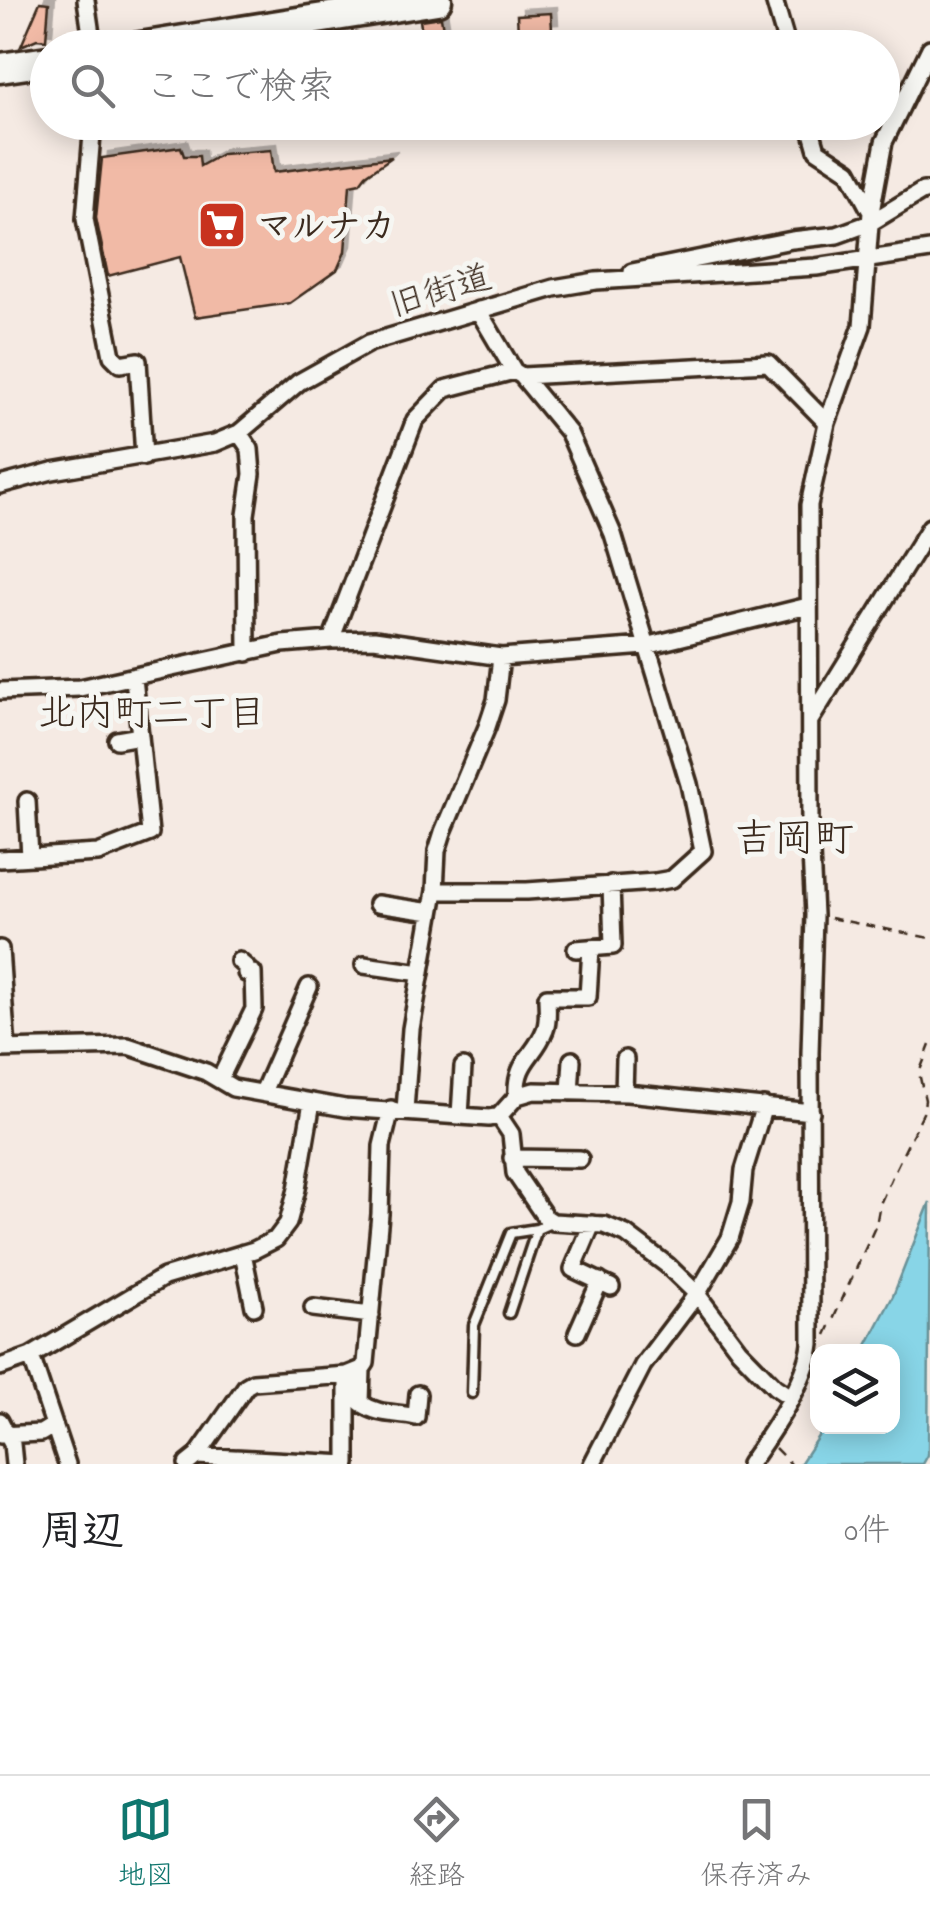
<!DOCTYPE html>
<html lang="ja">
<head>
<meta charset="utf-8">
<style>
  body { margin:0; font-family:"Indie Flower","Klee One",sans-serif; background:#f6f6f6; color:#202124 }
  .controls { position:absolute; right:30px; bottom:30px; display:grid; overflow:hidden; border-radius:20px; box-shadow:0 5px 25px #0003 }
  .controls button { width:90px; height:90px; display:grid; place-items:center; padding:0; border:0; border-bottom:2px solid #e0e0e0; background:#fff; color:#202124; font:50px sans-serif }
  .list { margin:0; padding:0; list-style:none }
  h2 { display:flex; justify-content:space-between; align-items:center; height:130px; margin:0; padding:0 40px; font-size:42px }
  h2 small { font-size:32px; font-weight:400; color:#757577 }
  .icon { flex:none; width:55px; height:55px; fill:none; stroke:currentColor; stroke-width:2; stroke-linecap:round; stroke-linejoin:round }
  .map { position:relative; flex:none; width:930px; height:1464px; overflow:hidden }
  .search { position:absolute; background:#fff; box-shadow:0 5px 25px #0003; left:30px; right:30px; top:30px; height:110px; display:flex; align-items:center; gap:25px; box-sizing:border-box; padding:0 35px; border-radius:55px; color:#757577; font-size:38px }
  .sheet { height:310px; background:#fff }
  nav { display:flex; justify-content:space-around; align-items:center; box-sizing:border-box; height:140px; border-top:2px solid #e0e0e0; background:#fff; font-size:28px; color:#757577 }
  nav a { display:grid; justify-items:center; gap:5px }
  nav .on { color:#0f766e }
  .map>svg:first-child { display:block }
  .water { fill:#88d5e7; stroke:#699197; stroke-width:2.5 }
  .building { fill:#f1baa6; stroke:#3b2a1e; stroke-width:2.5; filter:url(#shadow) }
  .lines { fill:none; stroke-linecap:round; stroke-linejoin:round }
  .lane-casing { stroke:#3b2a1e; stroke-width:15 }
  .street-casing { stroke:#3b2a1e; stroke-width:22 }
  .highway-casing { stroke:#3b2a1e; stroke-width:35 }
  .path { stroke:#3b2a1e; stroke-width:2.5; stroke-dasharray:10 8; stroke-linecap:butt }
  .lane { stroke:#f6f6f2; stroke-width:8 }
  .street { stroke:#f6f6f2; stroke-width:15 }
  .highway { stroke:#f6f6f2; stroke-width:28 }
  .labels { text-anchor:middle; stroke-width:10; stroke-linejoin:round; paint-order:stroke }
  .poi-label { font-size:35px; font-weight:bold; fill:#3b2a1e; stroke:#f6f6f2; text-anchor:start }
  .street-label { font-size:35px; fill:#3b2a1e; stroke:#f6f6f2 }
  .neighbourhood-label { font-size:38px; fill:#3b2a1e; stroke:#f6f6f2 }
  .quarter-label { font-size:40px; fill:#3b2a1e; stroke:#f6f6f2 }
</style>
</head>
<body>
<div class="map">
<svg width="930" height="1464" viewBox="0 0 930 1464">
  <defs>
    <filter id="shadow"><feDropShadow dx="6" dy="-6" stdDeviation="0" flood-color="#0004"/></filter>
  </defs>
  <rect width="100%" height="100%" fill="#f5eae3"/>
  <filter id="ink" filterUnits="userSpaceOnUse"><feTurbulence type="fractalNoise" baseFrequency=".01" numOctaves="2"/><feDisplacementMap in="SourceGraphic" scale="20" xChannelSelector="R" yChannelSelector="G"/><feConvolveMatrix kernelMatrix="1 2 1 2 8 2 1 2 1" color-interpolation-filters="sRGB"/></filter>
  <g filter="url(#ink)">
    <path class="water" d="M 930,1202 L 928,1455 L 923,1464 L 800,1464 L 824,1427 L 892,1426 L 892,1352 L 864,1351 L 893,1296 Z"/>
    <path class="building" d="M 40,2 L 49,3 L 46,40 L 37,39 L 21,46 Z
      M 551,13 L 552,30 L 518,32 L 517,15 Z
      M 441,17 L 446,48 L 424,48 L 420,20 Z
      M 181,147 L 184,156 L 199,156 L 200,166 L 222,154 L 271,150 L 274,172 L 392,157 L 366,175 L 360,183 L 350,185 L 345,252 L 337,270 L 290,303 L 195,317 L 180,257 L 108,276 L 96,218 L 102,158 Z"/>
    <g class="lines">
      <g class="lane-casing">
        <path id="lane" d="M 509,1313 L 537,1229 L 553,1222
          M 472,1393 L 474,1325 L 511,1233 L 537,1229"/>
      </g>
      <g class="street-casing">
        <path id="street" d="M 86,0 L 93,48
          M 774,0 L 788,48
          M 93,122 L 85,219 L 112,356 L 120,364 L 138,361 L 144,457
          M 871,212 L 884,142 L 930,48
          M 632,272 L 792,240 L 837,235 L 870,223 L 923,191 L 930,191
          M 522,376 L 768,363 L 827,423
          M 239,433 L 250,449 L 252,474 L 246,515 L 247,653
          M 0,485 L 52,471 L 215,443 L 239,433 L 299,382 L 369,343 L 554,288 L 596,281 L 816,267 L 930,250
          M 331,640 L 415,420 L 445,389 L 514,371
          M 0,691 L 80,688 L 282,644 L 331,640 L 374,639 L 501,657 L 646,646 L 808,606
          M 811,719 L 930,527
          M 117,740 L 140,736
          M 27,801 L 30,857
          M 0,859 L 98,853 L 150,833 L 134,678
          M 435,891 L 527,891 L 655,882 L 672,879 L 703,851 L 689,784 L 613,534 L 569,433 L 522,376 L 514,371 L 478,310
          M 377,904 L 431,912
          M 0,949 L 7,1049
          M 576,949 L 613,946 L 611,884
          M 364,965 L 421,973
          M 0,1049 L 128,1046 L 206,1072 L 233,1088 L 345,1108 L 489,1118 L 499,1116 L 517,1096 L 534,1091 L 627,1093 L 811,1112
          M 220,1079 L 254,1009 L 253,973 L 246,973 L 246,967 L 239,961
          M 263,1092 L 309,987
          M 570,1092 L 572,1060
          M 624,1093 L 625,1059
          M 517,1096 C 515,1061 534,1058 545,1030 C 549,1020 547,1008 547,997 L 588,997 L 591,948
          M 405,1110 L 411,1029 L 435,891 L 437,851 L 443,832 L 487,727 L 496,700 L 501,657
          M 460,1115 L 463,1067
          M 499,1116 L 511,1134 L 515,1173 L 545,1217 L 553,1222 L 604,1225 L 626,1234 L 667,1265 L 697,1294 L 739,1350 L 775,1387 L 790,1397
          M 512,1158 L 580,1159
          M 592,1224 L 573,1269 L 611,1287
          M 243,1253 L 254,1307
          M 313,1308 L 371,1315
          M 577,1333 L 600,1281
          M 31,1356 L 67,1464
          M 0,1367 L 31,1356 L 164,1277 L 254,1250 L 276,1239 L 288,1223 L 297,1189 L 312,1102
          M 362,1369 L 361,1403 C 379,1416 396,1412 416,1417 L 418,1394
          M 347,1375 L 362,1369 L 366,1363 L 380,1214 L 382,1146 L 391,1109
          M 0,1421 L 12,1444 L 14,1464
          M 0,1435 L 41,1433 L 54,1425
          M 197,1456 L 246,1386 L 253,1382 L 347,1375 L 347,1464
          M 187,1464 L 197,1456 L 347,1464
          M 592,1464 L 643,1365 L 699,1291 L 730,1238 L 741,1202 L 744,1170 L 764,1106
          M 749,1464 C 771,1433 807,1381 811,1344 L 810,1053 L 814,915 L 810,832 L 809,505 L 827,423 L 862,326 L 871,212 L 849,171 L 817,150 L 809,122"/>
      </g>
      <g class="highway-casing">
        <path id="highway" d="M 134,48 L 437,0
          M 0,68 L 48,61"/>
      </g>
      <path class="path" d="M 830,918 L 930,938
        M 826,1335 L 876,1225 L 880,1204 L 895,1170 L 923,1113 L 925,1100 L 919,1073 L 930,1045
        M 775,1448 L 791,1464"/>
      <use href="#lane" class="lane"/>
      <use href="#street" class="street"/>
      <use href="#highway" class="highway"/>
    </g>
  </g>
  <defs>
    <g id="supermarket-square" transform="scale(2.5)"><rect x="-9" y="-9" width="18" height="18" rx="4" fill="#c8321e" stroke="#f6f6f2"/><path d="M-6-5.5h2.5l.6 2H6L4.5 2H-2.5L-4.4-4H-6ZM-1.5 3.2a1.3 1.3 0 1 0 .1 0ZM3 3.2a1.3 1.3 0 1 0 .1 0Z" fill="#fff"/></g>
  </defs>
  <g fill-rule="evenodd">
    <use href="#supermarket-square" x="222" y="225"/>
  </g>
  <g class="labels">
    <g class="poi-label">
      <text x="257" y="237">マルナカ</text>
    </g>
    <g class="street-label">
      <text transform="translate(440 290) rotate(-17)" y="12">旧街道</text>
    </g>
    <g class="neighbourhood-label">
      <text x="152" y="725">北内町二丁目</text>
    </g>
    <g class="quarter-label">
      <text x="794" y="851">吉岡町</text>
    </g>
  </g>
</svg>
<div class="controls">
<button><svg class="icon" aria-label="layers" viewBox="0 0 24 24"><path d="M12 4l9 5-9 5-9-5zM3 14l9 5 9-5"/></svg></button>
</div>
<div class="search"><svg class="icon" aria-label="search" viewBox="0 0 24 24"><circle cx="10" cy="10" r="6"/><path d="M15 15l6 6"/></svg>ここで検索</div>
</div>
<section class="sheet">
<h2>周辺<small>0件</small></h2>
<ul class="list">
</ul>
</section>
<nav>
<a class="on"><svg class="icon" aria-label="map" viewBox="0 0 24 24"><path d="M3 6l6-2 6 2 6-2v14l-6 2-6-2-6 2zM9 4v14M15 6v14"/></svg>地図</a>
<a><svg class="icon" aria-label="directions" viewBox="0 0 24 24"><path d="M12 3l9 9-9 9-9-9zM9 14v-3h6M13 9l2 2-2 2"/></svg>経路</a>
<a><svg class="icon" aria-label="saved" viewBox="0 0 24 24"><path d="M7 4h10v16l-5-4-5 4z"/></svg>保存済み</a>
</nav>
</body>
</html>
